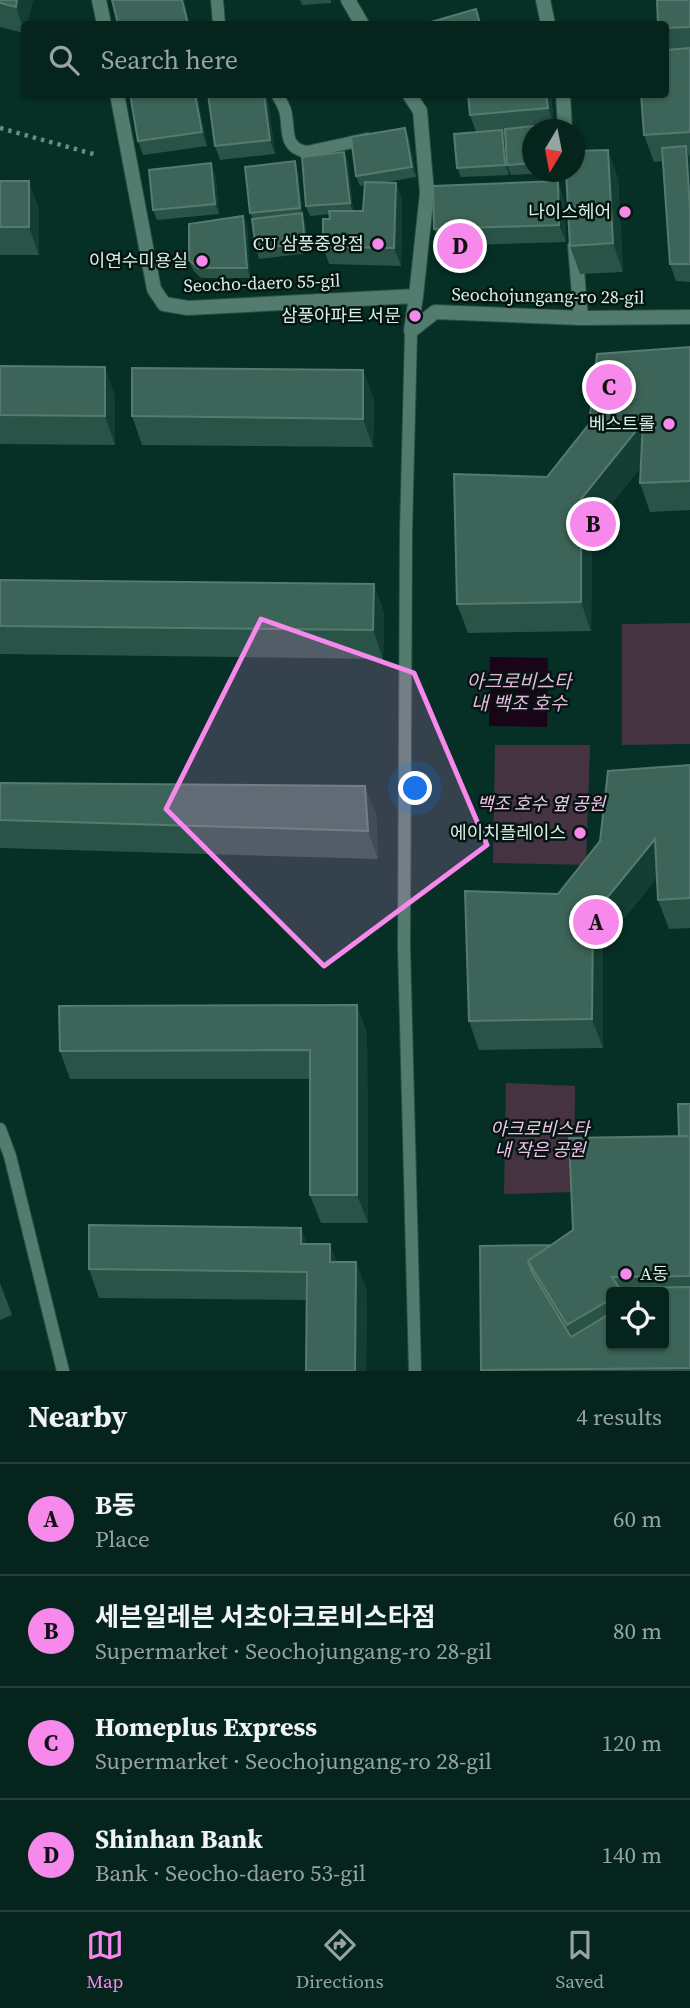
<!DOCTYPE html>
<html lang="en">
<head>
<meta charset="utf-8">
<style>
  body { margin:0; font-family:"Source Serif 4","Noto Sans KR",serif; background:#123029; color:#f1f3f6 }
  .controls { position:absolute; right:21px; bottom:21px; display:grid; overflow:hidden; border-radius:7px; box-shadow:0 2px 5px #0004 }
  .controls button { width:63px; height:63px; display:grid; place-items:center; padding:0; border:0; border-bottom:2px solid #25413b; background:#04241c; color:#f1f3f6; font:35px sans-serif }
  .compass { position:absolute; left:522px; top:119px; width:63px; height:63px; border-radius:50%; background:#04241c; box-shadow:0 2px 5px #0004; rotate:190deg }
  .you { position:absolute; left:416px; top:789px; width:24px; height:24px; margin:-18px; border:5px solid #fff; border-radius:50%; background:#1a73e8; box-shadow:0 0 0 10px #1a73e833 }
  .badge { display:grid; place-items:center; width:46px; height:46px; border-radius:50%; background:#f788ec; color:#111; font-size:23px; font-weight:700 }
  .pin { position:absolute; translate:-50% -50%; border:4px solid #fff; box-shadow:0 2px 7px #0006 }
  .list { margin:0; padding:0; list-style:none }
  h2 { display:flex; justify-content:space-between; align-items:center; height:91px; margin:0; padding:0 28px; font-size:30px }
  h2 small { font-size:23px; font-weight:400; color:#97a4a3 }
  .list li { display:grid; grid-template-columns:46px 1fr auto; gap:21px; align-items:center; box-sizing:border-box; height:112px; padding:0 28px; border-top:2px solid #25413b }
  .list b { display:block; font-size:26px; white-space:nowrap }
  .list p { margin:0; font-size:23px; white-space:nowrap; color:#97a4a3 }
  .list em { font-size:23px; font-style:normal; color:#97a4a3 }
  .icon { flex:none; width:38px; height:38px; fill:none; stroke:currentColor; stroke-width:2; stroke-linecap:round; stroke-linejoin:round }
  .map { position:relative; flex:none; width:690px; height:1371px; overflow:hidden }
  .search { position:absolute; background:#04241c; box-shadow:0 2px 5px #0004; left:21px; right:21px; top:21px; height:77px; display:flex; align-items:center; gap:18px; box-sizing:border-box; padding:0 24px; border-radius:7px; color:#97a4a3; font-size:26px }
  .sheet { height:539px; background:#04241c }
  nav { display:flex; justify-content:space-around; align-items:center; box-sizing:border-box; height:98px; border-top:2px solid #25413b; background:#04241c; font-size:19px; color:#97a4a3 }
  nav a { display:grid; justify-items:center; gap:4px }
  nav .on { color:#f788ec }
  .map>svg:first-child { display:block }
  .green { fill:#453342 }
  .water { fill:#190418 }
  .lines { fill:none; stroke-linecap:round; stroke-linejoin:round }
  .lane-casing { stroke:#284f45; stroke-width:14 }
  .street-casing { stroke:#284f45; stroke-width:16 }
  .path { stroke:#6a8b82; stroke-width:4.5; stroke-dasharray:3.5 5; stroke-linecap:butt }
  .lane { stroke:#537c6f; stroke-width:12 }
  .street { stroke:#537c6f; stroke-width:14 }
  .wall { fill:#2a5347; fill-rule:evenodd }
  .shaded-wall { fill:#143e33 }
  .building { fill:#3d6458; stroke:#567a6f; stroke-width:2 }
  .marked { fill:#f788ec; fill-opacity:0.2; stroke:#f788ec; stroke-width:5; stroke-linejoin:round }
  .poi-dot { fill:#f788ec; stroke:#051510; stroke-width:2.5 }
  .labels { text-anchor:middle; stroke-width:5; stroke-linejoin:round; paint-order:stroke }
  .poi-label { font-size:18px; fill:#daf0e8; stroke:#051510; text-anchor:end }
  .street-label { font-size:18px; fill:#daf0e8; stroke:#051510 }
  .park-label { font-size:18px; font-style:italic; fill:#f4c1ed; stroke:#051510 }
  .water-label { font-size:19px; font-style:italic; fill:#e9b6e2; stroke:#051510 }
</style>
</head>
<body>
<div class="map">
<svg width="690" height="1371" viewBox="0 0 690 1371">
  <rect width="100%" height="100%" fill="#063026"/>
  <path class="green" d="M 690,623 L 690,744 L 622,745 L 622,624 Z
    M 495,745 L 590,745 L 586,865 L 493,863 Z
    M 506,1083 L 575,1086 L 574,1192 L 504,1194 Z"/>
  <path class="water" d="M 490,657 L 548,658 L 547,727 L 489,726 Z"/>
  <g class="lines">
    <g class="lane-casing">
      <path id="lane" d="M 217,0 L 219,24
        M 277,94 C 280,99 283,105 285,110 C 290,128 282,148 307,152 L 367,139
        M 411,331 L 406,533 L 404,946 L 415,1371
        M 0,1129 L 10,1156 L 63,1371"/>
    </g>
    <g class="street-casing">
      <path id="street" d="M 99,0 L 104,24
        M 348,0 L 362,24
        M 543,0 L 548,24
        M 117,94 L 154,289 L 164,304 L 188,308 L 416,296 L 411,331
        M 409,94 L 420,111 L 427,193 L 416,296
        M 563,94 L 565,130
        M 575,246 L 581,318
        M 411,331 L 435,312 L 581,318 L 690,317"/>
    </g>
    <path class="path" d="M 0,128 L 97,155"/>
    <use href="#lane" class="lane"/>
    <use href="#street" class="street"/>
  </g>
  <path class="wall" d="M 0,0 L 33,0 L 27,24 L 24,24 L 24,33 L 0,27 Z
    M 300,0 L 331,0 L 331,3 L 302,5 Z
    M 690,0 L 690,282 L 676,281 L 670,264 L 663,161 L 654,162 L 644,135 L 666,50 L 666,24 Z
    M 197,94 L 207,146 L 143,155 L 138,141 Z
    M 208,94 L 267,94 L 275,154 L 220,160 L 215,146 Z
    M 468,94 L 551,94 L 554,125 L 533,130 L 533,172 L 561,172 L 511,175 L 508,167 L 509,175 L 461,177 L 457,168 L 476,132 L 470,115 Z
    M 405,128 L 409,138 L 416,177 L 382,183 L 396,183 L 402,200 L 401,266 L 329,264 L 323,247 L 330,219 L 330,214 L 310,216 L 306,206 L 344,152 L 348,162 L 353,211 L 363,211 L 365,185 L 360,186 L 356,176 Z
    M 298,171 L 303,218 L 305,222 L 309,253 L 259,259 L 256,249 L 253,219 L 250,213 Z
    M 215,173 L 219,214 L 157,220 L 153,210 Z
    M 618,178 L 623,272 L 580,274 L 570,246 Z
    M 0,181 L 39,209 L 39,255 L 0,255 Z
    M 564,199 L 566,242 L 441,246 L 434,229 Z
    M 243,216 L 247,226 L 250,278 L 201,278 L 193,270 L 189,260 Z
    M 690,347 L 690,510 L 650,512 L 640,483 L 641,467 L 592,528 L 591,631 L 468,633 L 457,604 L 547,477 Z
    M 0,366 L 115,396 L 115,445 L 0,444 Z
    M 374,399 L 373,447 L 142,445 L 132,416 Z
    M 0,580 L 384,612 L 383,659 L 0,654 Z
    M 690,765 L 690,928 L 669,929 L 658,900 L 657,878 L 603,944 L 603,1048 L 479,1050 L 469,1021 L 558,894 Z
    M 0,783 L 376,814 L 378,859 L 0,848 Z
    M 357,1005 L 367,1034 L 368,1223 L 321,1223 L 310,1195 L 310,1079 L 70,1079 L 60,1051 Z
    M 690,1104 L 690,1371 L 481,1371 L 480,1246 L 551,1245 L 573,1230 L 679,1136 ZM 611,1292 L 664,1292 L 611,1345 Z
    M 307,1244 L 337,1262 L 367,1290 L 366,1371 L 306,1371 L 307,1300 L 99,1298 L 89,1269 Z
    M 0,1283 L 12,1315 L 0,1320 Z"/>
  <path class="shaded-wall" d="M 17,0 L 33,0 L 27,24 L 24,24 L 24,31 L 16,7 Z
    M 182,0 L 184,0 L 190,24 L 188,24 Z
    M 195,94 L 197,94 L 207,146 L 202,132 Z
    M 264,94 L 267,94 L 275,154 L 270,140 Z
    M 546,94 L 551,94 L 554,125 L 548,108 Z
    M 405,128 L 409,138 L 416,177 L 412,167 Z
    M 502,130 L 505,140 L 509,175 L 505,165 Z
    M 686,146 L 690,158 L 690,208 Z
    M 608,150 L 618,178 L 623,272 L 613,243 Z
    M 344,152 L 348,162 L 353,213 L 350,203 Z
    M 295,161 L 298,171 L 303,218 L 300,208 Z
    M 211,163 L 215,173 L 219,214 L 215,204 Z
    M 29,181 L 39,209 L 39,255 L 29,227 Z
    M 558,181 L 564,199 L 566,242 L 559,225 Z
    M 396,183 L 402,200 L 401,266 L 394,248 Z
    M 302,213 L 305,222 L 309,253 L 305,243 Z
    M 243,216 L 247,226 L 250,278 L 247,268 Z
    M 105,367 L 115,396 L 115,445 L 105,416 Z
    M 363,370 L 374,399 L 373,447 L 363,419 Z
    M 643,422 L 654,451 L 592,528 L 591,631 L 581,602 L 581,499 Z
    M 374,584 L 384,612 L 383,659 L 373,630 Z
    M 365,786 L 376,814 L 378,859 L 368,831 Z
    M 655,839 L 665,868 L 603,944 L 603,1048 L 592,1019 L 593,915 Z
    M 357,1005 L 367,1034 L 368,1223 L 357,1195 Z
    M 301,1228 L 312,1256 L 301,1244 Z
    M 330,1244 L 341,1273 L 330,1262 Z
    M 356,1262 L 367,1290 L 366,1371 L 355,1371 Z"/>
  <path class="building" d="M 0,0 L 17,0 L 16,7 L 0,3 Z
    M 112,0 L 182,0 L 188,24 L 118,24 Z
    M 657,0 L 690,0 L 690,27 L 666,28 L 666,24 L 658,24 Z
    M 476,9 L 480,24 L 424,24 Z
    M 690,48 L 690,132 L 644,135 L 641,94 L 666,94 L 666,50 Z
    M 130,94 L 195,94 L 202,132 L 138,141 Z
    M 208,94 L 264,94 L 270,140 L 215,146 Z
    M 468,94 L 546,94 L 548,108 L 470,115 Z
    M 553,124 L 554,130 L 533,130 L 533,163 L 507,165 L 505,129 Z
    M 405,128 L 412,167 L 356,176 L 351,137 Z
    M 502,130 L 505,165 L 457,168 L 454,134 Z
    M 686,146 L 690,208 L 690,264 L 670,264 L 662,148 Z
    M 608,150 L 613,243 L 570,246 L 566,172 L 575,172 L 575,151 Z
    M 344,152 L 350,203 L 306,206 L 302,157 Z
    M 295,161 L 300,208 L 250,213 L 245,167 Z
    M 211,163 L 215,204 L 153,210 L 149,170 Z
    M 0,181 L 29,181 L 29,227 L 0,227 Z
    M 558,181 L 559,225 L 434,229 L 433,186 Z
    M 365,182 L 396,183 L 394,248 L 323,247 L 323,219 L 330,219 L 329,211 L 363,211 Z
    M 302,213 L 305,243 L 256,249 L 252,219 Z
    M 243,216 L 247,268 L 198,268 L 189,260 L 189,224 Z
    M 690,347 L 690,481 L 640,483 L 643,422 L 581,499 L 581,602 L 457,604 L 454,474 L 547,477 L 589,424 L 597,354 Z
    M 0,366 L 105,367 L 105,416 L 0,415 Z
    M 132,368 L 363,370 L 363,419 L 132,416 Z
    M 0,580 L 374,584 L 373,630 L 0,626 Z
    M 690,765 L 690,898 L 658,900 L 655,839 L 593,915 L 592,1019 L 469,1021 L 465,891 L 558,894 L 600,841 L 608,771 Z
    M 0,783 L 365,786 L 368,831 L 0,820 Z
    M 357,1005 L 357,1195 L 310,1195 L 310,1050 L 60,1051 L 59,1006 Z
    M 678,1104 L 690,1104 L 690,1136 L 679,1136 Z
    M 690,1136 L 690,1276 L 612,1277 L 622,1292 L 611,1292 L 611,1299 L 567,1325 L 528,1261 L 573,1230 L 569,1138 Z
    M 89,1225 L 301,1228 L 301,1244 L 330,1244 L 330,1262 L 356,1262 L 355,1371 L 306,1371 L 307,1272 L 89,1269 Z
    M 551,1245 L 528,1261 L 532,1272 L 571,1337 L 611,1313 L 611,1345 L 664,1345 L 664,1292 L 622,1292 L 620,1288 L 690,1287 L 690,1368 L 481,1370 L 480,1246 Z"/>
  <path class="marked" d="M 261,619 L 414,673 L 487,845 L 324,966 L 166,809 Z"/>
  <g class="poi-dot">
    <circle cx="625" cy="212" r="7"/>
    <circle cx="378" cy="244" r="7"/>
    <circle cx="202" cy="261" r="7"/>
    <circle cx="415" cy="316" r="7"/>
    <circle cx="669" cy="424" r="7"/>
    <circle cx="580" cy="833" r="7"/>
    <circle cx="626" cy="1274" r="7"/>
  </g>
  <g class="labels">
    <g class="poi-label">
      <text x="611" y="218">나이스헤어</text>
      <text x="364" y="250">CU 삼풍중앙점</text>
      <text x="188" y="267">이연수미용실</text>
      <text x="401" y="322">삼풍아파트 서문</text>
      <text x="655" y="430">베스트롤</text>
      <text x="566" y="839">에이치플레이스</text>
      <text x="640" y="1280" text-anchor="start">A동</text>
    </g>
    <g class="street-label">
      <text transform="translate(262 283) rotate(-2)" y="6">Seocho-daero 55-gil</text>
      <text transform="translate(548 296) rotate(1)" y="6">Seochojungang-ro 28-gil</text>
    </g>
    <g class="park-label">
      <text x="541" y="810">백조 호수 옆 공원</text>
      <text x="540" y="1135">아크로비스타<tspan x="540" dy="21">내 작은 공원</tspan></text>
    </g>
    <g class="water-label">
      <text x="519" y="688">아크로비스타<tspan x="519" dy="22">내 백조 호수</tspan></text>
    </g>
  </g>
</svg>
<div class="controls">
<button><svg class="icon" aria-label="locate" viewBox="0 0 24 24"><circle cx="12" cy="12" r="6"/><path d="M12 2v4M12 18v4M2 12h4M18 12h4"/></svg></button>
</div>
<svg class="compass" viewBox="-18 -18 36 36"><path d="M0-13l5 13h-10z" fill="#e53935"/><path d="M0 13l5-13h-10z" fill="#97a4a3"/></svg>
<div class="you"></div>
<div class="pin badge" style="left:596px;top:922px">A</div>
<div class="pin badge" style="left:593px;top:524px">B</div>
<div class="pin badge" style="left:609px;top:387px">C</div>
<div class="pin badge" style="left:460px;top:246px">D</div>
<div class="search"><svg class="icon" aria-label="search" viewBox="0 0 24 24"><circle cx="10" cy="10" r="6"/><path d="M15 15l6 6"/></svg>Search here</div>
</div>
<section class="sheet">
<h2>Nearby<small>4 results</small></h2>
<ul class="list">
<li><span class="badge">A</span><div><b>B동</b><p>Place</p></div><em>60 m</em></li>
<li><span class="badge">B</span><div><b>세븐일레븐 서초아크로비스타점</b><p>Supermarket · Seochojungang-ro 28-gil</p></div><em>80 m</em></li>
<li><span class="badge">C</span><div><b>Homeplus Express</b><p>Supermarket · Seochojungang-ro 28-gil</p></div><em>120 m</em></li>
<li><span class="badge">D</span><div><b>Shinhan Bank</b><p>Bank · Seocho-daero 53-gil</p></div><em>140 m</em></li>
</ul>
</section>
<nav>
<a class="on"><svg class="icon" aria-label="map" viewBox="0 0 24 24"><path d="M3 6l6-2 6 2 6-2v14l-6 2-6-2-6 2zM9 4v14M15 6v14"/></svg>Map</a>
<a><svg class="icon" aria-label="directions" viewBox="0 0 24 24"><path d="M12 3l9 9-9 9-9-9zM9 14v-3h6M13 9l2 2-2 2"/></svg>Directions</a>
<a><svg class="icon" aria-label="saved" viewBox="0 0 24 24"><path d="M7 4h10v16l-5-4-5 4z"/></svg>Saved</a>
</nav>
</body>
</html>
